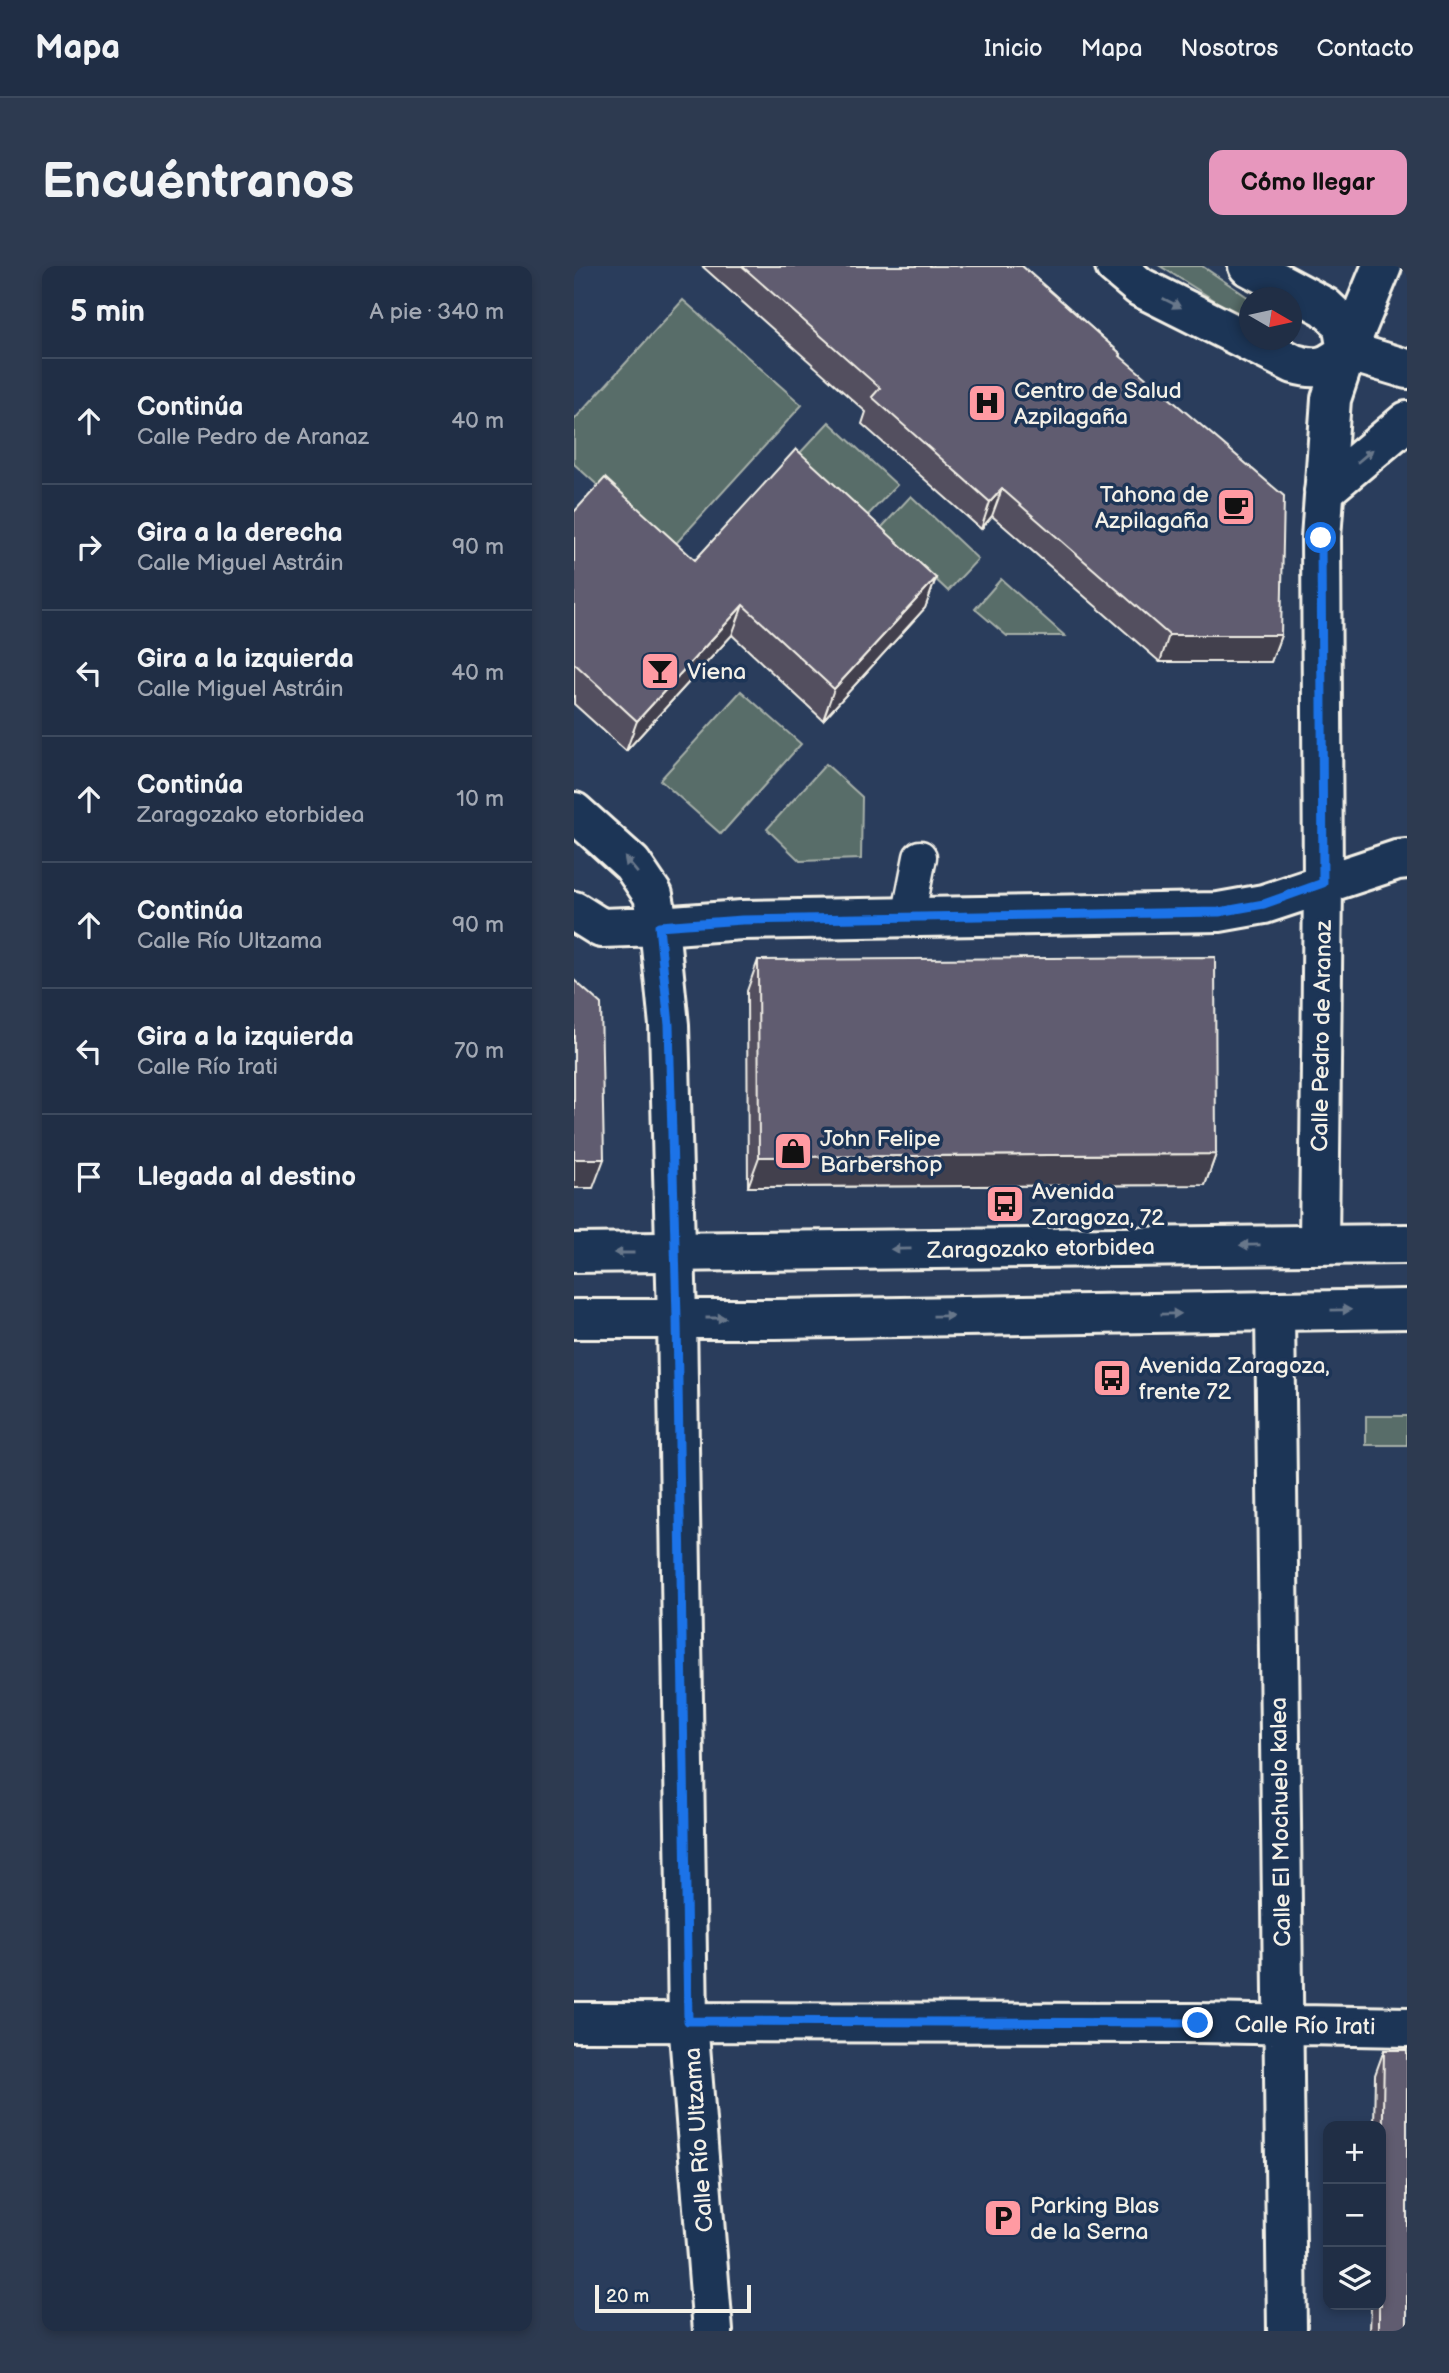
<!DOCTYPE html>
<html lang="es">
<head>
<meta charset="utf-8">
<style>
  body { margin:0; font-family:"Balsamiq Sans",sans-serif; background:#2d3a50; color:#f1f3f6 }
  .controls { position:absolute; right:21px; bottom:21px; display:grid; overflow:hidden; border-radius:14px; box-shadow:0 4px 10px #0003 }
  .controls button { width:63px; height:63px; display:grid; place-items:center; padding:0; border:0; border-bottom:2px solid #3d4a5e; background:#202e45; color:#f1f3f6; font:35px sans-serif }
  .compass { position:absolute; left:665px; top:21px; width:63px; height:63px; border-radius:50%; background:#202e45; box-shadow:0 4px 10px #0003; rotate:99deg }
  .scale { position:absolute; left:21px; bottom:18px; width:156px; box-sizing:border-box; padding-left:7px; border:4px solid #f4f1e8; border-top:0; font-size:19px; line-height:24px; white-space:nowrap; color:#f4f1e8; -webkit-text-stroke:5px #1d3557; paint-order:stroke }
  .stop { position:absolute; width:21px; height:21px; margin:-16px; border:5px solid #1a73e8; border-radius:50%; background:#fff }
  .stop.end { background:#1a73e8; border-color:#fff; box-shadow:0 2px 7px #0008 }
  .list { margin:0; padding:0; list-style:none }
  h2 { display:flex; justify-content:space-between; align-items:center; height:91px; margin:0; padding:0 28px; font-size:30px }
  h2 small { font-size:23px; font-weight:400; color:#a2a8b3 }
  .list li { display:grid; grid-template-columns:46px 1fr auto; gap:21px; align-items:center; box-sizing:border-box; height:126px; padding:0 28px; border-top:2px solid #3d4a5e }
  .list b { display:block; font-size:26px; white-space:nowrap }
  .list p { margin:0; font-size:23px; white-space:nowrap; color:#a2a8b3 }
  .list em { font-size:23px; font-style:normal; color:#a2a8b3 }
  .icon { flex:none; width:38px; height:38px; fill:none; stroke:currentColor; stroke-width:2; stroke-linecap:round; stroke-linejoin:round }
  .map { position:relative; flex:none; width:833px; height:2065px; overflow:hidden; border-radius:14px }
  header { display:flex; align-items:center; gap:42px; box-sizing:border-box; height:98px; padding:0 35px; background:#202e45; border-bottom:2px solid #3d4a5e }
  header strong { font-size:33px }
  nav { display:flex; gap:38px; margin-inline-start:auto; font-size:24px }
  .intro { display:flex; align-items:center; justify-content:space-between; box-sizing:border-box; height:168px; padding:0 42px }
  h1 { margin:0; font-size:49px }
  .button { padding:18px 32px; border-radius:14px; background:#e797bd; color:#111; font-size:24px; font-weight:700 }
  main { display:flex; gap:42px; padding:0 42px }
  aside { flex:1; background:#202e45; border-radius:14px; box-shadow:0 4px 10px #0003 }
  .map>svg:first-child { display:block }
  .green { fill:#586d69; stroke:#a6afa8; stroke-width:2 }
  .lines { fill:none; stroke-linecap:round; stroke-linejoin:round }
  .service-casing { stroke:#f4f1e8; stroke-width:37 }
  .pedestrian-casing { stroke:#f4f1e8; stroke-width:44 }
  .minor-casing { stroke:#f4f1e8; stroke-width:44 }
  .tertiary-casing { stroke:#f4f1e8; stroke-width:44 }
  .secondary-casing { stroke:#f4f1e8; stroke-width:44 }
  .service { stroke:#1d3557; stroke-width:32 }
  .pedestrian { stroke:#1d3557; stroke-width:38 }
  .minor { stroke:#1d3557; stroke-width:38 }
  .tertiary { stroke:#1d3557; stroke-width:38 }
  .secondary { stroke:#1d3557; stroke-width:38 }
  .wall { fill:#534f5f; stroke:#f4f1e8; stroke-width:2 }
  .shaded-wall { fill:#43404e; stroke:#f4f1e8; stroke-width:2 }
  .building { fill:#605c6f; stroke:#f4f1e8; stroke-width:2 }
  .oneway { fill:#68778a }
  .route { stroke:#1a73e8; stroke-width:9 }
  .labels { text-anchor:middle; stroke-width:7; stroke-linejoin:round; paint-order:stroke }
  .poi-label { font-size:23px; fill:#f4f1e8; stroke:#1d3557; text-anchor:start }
  .street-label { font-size:23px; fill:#f4f1e8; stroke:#1d3557 }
</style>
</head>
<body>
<header>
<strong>Mapa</strong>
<nav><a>Inicio</a><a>Mapa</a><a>Nosotros</a><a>Contacto</a></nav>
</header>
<div class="intro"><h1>Encuéntranos</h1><a class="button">Cómo llegar</a></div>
<main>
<aside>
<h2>5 min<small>A pie · 340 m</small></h2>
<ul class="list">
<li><svg class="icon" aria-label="ahead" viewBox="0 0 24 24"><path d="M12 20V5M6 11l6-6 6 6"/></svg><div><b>Continúa</b><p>Calle Pedro de Aranaz</p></div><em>40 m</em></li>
<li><svg class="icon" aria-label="right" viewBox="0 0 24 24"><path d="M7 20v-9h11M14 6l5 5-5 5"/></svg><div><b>Gira a la derecha</b><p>Calle Miguel Astráin</p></div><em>90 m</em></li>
<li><svg class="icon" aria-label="left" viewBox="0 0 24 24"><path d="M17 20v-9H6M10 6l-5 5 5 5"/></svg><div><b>Gira a la izquierda</b><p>Calle Miguel Astráin</p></div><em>40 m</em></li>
<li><svg class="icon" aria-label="ahead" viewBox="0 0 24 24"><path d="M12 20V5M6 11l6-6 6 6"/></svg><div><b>Continúa</b><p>Zaragozako etorbidea</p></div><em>10 m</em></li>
<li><svg class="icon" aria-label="ahead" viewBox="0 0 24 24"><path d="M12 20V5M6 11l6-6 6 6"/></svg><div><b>Continúa</b><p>Calle Río Ultzama</p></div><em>90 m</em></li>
<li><svg class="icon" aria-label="left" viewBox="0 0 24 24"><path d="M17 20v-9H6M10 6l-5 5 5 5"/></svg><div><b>Gira a la izquierda</b><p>Calle Río Irati</p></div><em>70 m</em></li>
<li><svg class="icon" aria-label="arrive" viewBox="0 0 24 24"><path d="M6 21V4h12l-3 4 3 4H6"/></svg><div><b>Llegada al destino</b></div></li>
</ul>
</aside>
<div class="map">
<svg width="833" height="2065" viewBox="0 0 833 2065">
  <rect width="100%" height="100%" fill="#2a3d5c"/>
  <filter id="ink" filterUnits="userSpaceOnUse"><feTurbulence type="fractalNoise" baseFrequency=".0143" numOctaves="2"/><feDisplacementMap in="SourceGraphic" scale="14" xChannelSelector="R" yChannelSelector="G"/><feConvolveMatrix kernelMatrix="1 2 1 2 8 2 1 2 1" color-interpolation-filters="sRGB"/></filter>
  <g filter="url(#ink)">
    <path class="green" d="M 586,0 L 628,0 L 675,32 L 675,54 L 672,54 Z
      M 109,34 L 228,139 L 96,284 L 0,198 L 0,154 Z
      M 255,156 L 323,219 L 292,251 L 225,188 Z
      M 337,230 L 404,293 L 374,325 L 307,262 Z
      M 427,313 L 491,370 L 433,370 L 401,343 Z
      M 167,425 L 227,478 L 147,568 L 86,514 Z
      M 252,498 L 288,531 L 287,593 L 226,595 L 193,563 Z
      M 792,1150 L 833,1150 L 833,1179 L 792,1179 Z"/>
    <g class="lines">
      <g class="service-casing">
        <path id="service" d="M 334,652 L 346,591"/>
      </g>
      <g class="pedestrian-casing">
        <path id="pedestrian" d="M 773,85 L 808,0"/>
      </g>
      <g class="minor-casing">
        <path id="minor" d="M 541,0 L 566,21 L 720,98 C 745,105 753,101 773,85
          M 674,0 L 751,41 L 768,57 L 773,85 L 757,133 L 747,272 L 749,617 L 745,978
          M 773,85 L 833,103
          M 750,225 L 833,155
          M 85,660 L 168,654 L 645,646 L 690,638 L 823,594 L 833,593
          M 701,1046 L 713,2065
          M 0,1756 L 624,1757 L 833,1761"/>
      </g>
      <g class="tertiary-casing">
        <path id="tertiary" d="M 0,546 L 58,598 L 79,629 L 85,660 L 95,759 L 103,1052 L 114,1755 L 139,2065
          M 0,645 L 27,662 L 85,660"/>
      </g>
      <g class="secondary-casing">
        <path id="secondary" d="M 0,987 L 833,978
          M 0,1053 L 202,1053 L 833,1043"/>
      </g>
      <use href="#service" class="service"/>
      <use href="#pedestrian" class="pedestrian"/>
      <use href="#minor" class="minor"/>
      <use href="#tertiary" class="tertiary"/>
      <use href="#secondary" class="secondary"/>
    </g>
    <path class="wall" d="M 128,0 L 448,0 L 547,88 L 547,91 L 707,369 L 697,396 L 586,396 L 418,250 L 407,263 L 288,158 L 292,146 Z
      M 0,246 L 121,294 L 362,312 L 351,342 L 249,454 L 158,369 L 52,485 L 0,438 Z
      M 184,694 L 642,888 L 631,919 L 174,921 L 173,725 Z
      M 810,1784 L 833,2065 L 796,2065 L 797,2039 L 807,2039 L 807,1860 L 800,1860 L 801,1809 Z"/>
    <path class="shaded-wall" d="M 428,223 L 418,250 L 407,263 L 416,236 Z
      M 362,312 L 351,342 L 249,454 L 260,423 Z
      M 169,339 L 158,369 L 52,485 L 63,455 Z
      M 595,369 L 707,369 L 697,396 L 586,396 Z
      M 642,888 L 631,919 L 174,921 L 185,891 Z
      M 0,893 L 30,893 L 19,922 L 0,922 Z"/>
    <path class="building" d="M 168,0 L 448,0 L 547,88 L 546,90 L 710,230 L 707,369 L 595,369 L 428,223 L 416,236 L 298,131 L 306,122 Z
      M 222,183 L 362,312 L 260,423 L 169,339 L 63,455 L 0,397 L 0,246 L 31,212 L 121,294 Z
      M 641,691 L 642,888 L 185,891 L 184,694 Z
      M 0,714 L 27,738 L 30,893 L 0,893 Z
      M 810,1784 L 833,1784 L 833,2065 L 805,2065 L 805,2039 L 807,2039 L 807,1969 Z"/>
    <defs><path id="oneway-solid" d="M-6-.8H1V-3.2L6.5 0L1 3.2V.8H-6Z" transform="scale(1.75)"/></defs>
    <g class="oneway">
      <use href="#oneway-solid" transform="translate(598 37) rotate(27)"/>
      <use href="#oneway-solid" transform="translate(791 190) rotate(-40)"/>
      <use href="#oneway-solid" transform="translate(57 599) rotate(-130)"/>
      <use href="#oneway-solid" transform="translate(676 979) rotate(179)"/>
      <use href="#oneway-solid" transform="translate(327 983) rotate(179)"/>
      <use href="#oneway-solid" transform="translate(50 987) rotate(180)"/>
      <use href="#oneway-solid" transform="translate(767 1044) rotate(-1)"/>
      <use href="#oneway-solid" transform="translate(597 1048) rotate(-1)"/>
      <use href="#oneway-solid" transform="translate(369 1050) rotate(-1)"/>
      <use href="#oneway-solid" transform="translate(142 1052)"/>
    </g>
  </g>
  <g class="lines" filter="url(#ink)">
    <path class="route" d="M 624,1757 L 114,1755 L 103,1052 L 95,759 L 85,660 L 168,654 L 645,646 L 690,638 L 749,617 L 747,272"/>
  </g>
  <defs>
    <g id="hospital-square" transform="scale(2.0125)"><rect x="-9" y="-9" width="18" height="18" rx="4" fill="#ff9aa2" stroke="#1d3557"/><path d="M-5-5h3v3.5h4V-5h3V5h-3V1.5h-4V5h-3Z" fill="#111"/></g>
    <g id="cafe-square" transform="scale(2.0125)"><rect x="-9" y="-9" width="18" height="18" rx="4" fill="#ff9aa2" stroke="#1d3557"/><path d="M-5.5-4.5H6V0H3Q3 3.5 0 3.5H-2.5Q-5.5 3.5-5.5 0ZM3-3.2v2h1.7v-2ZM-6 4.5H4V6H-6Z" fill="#111"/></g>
    <g id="bar-square" transform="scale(2.0125)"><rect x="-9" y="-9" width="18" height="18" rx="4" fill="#ff9aa2" stroke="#1d3557"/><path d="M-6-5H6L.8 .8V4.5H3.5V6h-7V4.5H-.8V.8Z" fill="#111"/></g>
    <g id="shop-square" transform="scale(2.0125)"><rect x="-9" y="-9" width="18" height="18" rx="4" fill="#ff9aa2" stroke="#1d3557"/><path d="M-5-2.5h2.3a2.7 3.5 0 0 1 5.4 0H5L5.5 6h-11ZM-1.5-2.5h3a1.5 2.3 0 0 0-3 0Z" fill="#111"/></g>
    <g id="bus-square" transform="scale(2.0125)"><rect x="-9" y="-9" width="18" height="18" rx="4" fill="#ff9aa2" stroke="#1d3557"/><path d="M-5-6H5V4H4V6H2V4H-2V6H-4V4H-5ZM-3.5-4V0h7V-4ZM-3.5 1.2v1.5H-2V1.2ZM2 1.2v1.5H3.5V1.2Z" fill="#111"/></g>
    <g id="parking-square" transform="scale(2.0125)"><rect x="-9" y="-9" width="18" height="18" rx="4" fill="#ff9aa2" stroke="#1d3557"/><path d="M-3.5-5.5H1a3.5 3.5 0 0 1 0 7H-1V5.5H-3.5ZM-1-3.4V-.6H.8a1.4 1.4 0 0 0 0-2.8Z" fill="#111"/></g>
  </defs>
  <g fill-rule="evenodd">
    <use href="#hospital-square" x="413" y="137"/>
    <use href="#cafe-square" x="662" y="241"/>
    <use href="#bar-square" x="86" y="405"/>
    <use href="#shop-square" x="219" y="885"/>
    <use href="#bus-square" x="431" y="938"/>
    <use href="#bus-square" x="538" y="1112"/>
    <use href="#parking-square" x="429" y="1952"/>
  </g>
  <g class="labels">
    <g class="poi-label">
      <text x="440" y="132">Centro de Salud<tspan x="440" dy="26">Azpilagaña</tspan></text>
      <text x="635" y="236" text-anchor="end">Tahona de<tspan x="635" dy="26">Azpilagaña</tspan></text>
      <text x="113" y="413">Viena</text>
      <text x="246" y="880">John Felipe<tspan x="246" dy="26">Barbershop</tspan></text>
      <text x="458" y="933">Avenida<tspan x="458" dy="26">Zaragoza, 72</tspan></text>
      <text x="565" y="1107">Avenida Zaragoza,<tspan x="565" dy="26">frente 72</tspan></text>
      <text x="456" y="1947">Parking Blas<tspan x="456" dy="26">de la Serna</tspan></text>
    </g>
    <g class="street-label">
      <text transform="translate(747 770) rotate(-89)" y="8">Calle Pedro de Aranaz</text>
      <text transform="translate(467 982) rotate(-1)" y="8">Zaragozako etorbidea</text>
      <text transform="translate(706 1556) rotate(-91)" y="8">Calle El Mochuelo kalea</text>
      <text transform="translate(731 1759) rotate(1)" y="8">Calle Río Irati</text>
      <text transform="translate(124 1874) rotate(-94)" y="8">Calle Río Ultzama</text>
    </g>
  </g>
</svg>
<div class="controls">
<button>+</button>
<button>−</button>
<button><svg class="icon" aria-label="layers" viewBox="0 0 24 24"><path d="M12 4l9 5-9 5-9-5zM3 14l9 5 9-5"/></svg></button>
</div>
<svg class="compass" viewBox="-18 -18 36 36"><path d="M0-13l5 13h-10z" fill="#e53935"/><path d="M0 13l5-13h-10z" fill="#a2a8b3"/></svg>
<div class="scale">20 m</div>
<div class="stop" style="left:747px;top:272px"></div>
<div class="stop end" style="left:624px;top:1757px"></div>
</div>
</main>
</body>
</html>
